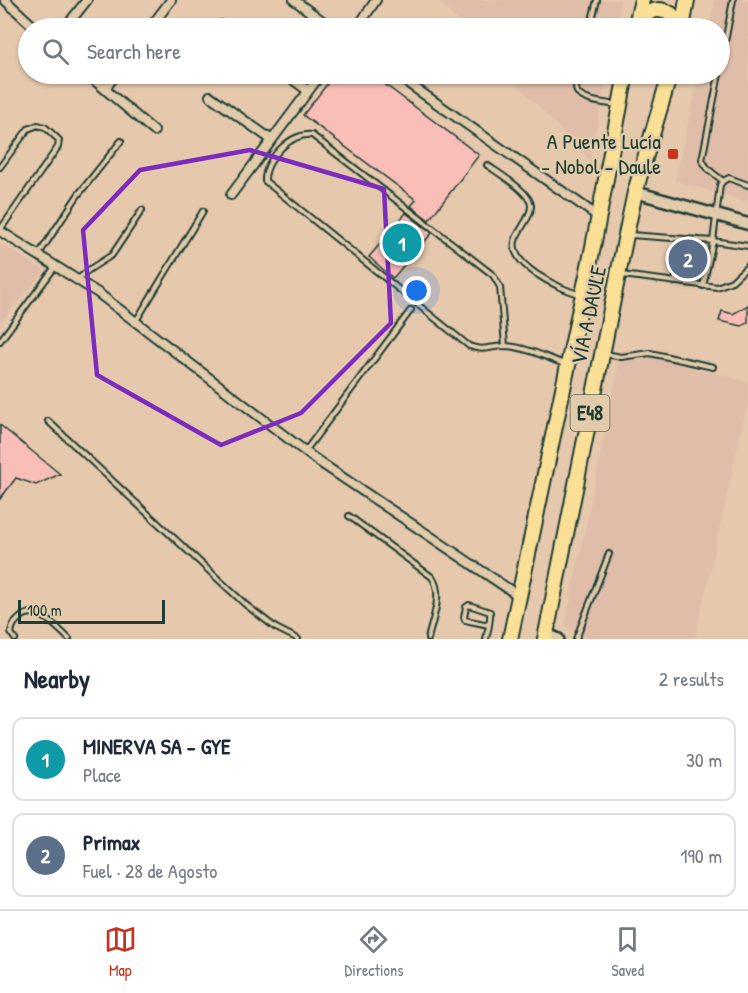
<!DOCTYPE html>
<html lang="en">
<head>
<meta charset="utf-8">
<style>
  body { margin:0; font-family:"Patrick Hand",sans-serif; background:#f2f2f3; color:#1f2937 }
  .scale { position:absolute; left:18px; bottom:15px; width:147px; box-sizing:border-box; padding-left:6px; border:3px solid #1f3d34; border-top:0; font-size:16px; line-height:21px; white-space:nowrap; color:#1f3d34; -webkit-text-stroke:4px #e1cbaa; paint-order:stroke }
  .you { position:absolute; left:417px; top:291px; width:21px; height:21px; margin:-15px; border:4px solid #fff; border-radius:50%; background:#1a73e8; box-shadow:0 0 0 9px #1a73e833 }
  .badge { display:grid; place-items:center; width:39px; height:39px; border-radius:50%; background:#c8321e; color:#fff; font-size:20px; font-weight:700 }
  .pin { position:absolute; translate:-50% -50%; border:3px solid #fff; box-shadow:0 2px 6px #0006 }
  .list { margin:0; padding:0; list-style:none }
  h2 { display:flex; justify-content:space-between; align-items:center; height:78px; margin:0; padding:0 24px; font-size:26px }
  h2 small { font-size:20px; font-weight:400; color:#747a83 }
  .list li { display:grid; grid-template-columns:39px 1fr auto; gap:18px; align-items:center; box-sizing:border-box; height:84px; margin:0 12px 12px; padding:0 12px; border:2px solid #e0e1e3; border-radius:12px }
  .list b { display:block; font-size:22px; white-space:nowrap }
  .list p { margin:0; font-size:20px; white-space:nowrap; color:#747a83 }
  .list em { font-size:20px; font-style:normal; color:#747a83 }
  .icon { flex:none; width:33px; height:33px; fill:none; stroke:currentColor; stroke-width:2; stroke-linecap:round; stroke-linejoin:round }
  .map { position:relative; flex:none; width:748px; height:639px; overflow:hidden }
  .search { position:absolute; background:#fff; box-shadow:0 2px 4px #0004; left:18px; right:18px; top:18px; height:66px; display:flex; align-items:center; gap:15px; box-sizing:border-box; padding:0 21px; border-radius:33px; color:#747a83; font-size:22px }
  .sheet { height:270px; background:#fff }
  nav { display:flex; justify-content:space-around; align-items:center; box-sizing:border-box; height:84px; border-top:2px solid #e0e1e3; background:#fff; font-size:16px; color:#747a83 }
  nav a { display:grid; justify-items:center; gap:3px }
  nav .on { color:#c8321e }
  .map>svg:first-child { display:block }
  .built { fill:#e0bda9 }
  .building { fill:#fabeb8; stroke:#1f3d34; stroke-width:1.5 }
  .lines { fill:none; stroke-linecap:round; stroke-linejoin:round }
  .service-casing { stroke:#1f3d34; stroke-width:8 }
  .minor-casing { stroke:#1f3d34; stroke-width:12 }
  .tertiary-casing { stroke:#1f3d34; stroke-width:15 }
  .trunk-casing { stroke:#1f3d34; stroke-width:18 }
  .service { stroke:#e1cbaa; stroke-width:4 }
  .minor { stroke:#e1cbaa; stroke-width:8 }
  .tertiary { stroke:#e1cbaa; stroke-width:10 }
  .trunk { stroke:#fadf96; stroke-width:14 }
  .marked { fill:none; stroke:#7b2cbf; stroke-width:4.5; stroke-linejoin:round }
  .poi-dot { fill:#c8321e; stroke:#e1cbaa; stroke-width:2 }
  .labels { text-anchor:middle; stroke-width:5; stroke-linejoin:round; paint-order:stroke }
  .shield { fill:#e1cbaa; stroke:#596857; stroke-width:1.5 }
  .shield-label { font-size:21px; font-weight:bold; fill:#1f3d34 }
  .poi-label { font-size:22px; fill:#1f3d34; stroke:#e1cbaa; text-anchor:end }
  .street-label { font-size:22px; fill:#1f3d34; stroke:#e1cbaa }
</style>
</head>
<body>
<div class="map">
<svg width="748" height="639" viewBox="0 0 748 639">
  <rect width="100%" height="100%" fill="#e6c8ad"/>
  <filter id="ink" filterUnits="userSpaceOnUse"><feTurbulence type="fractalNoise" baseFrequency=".0167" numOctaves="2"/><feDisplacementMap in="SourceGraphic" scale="12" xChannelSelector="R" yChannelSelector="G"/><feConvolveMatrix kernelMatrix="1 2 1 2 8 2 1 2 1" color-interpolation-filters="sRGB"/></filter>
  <g filter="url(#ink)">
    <path class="built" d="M 437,0 L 621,0 L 616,28 L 464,28 Z
      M 715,0 L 748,0 L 748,202 L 675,181 L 699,74 L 720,74 L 720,28 L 709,28 Z
      M 507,74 L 607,74 L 590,160 Z
      M 0,243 L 45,271 L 0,323 Z
      M 622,349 L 748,382 L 748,400 L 695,639 L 591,639 L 565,627 Z"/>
    <path class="building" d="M 335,74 L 371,74 L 479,155 L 429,220 L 411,206 L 416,200 L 303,115 Z
      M 406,213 L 432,233 L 393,278 L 369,257 Z
      M 673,246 L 681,246 L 684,251 L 689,247 L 706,253 L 702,273 L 686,271 L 681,265 L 676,267 L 669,265 Z
      M 748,305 L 748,322 L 742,326 L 719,321 L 722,311 L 733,314 Z
      M 0,425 L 60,474 L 36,485 L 16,478 L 0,499 Z"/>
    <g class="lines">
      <g class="service-casing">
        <path id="service" d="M 590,28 L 597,0
          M 720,69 L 733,0
          M 579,74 C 578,78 576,84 576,89 C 578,102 607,103 618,105
          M 719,74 L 702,160 L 708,169 L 723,181
          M 487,165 C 498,173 529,191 531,205 C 532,216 520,228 516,238 C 505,264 560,289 579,294
          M 0,167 L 28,129 L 38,125 L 45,127 L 59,140 L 58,147 L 0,230
          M 630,235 L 713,241 L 748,246
          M 685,247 L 686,239
          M 39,254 L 78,195 L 121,141
          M 622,275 L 717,287 L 732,281 L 748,266
          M 78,279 L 90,269 L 112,255 L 142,210
          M 674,282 L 680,269
          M 703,286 L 713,241 L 720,185 L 723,181 L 729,178 L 748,185
          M 136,321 L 203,211
          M 0,341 L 55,267
          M 505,346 L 500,287 L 493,275 L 312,135 C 291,132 264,160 265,181 L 469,346 C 485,352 490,346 506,346 C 525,347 546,357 564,364
          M 606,354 L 621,357 L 650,353 L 713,367
          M 48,421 L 246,605 L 276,628 L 298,639
          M 306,450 L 411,310
          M 349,516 L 432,577 C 444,594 432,620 428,639
          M 15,639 L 11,633 C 12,625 15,622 21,617 C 38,604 57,628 69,639
          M 486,639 C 488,630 491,620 490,612 L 469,605 L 466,607 L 464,617 L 465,620 L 489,625
          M 576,639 L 609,554"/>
      </g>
      <g class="minor-casing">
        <path id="minor" d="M 5,0 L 35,28
          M 294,0 L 332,28
          M 221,25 L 225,28
          M 65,28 L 87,0
          M 150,28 L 171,0
          M 357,28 L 376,0
          M 87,74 L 154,131
          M 285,74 L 307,90
          M 395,74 L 599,217
          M 105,89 L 116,74
          M 210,96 L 272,140
          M 231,195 L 321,74
          M 0,231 L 98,293 L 315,459 L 519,596"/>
      </g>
      <g class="tertiary-casing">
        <path id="tertiary" d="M 635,192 L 748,224
          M 546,634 L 558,639"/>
      </g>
      <g class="trunk-casing">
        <path id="trunk" d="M 636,24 L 642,0
          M 635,28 C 644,14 654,4 671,14 L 679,28
          M 682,28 L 687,0
          M 510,639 L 593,247 L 626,74
          M 545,639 L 626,235 L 635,192 L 670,74"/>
      </g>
      <use href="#service" class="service"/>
      <use href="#minor" class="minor"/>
      <use href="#tertiary" class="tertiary"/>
      <use href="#trunk" class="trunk"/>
    </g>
  </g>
  <path class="marked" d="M 250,150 L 384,189 L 391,323 L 301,413 L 221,445 L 97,375 L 83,230 L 140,170 Z"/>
  <rect class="poi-dot" x="667" y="148" width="12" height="12" rx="3"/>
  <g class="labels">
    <rect class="shield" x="570.5" y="395" width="39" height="36" rx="4.5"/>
    <g class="shield-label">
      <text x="590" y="420">E48</text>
    </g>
    <g class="poi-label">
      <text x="661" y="149">A Puente Lucía<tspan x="661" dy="25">- Nobol - Daule</tspan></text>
    </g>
    <g class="street-label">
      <text transform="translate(588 315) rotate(-78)" y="8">VÍA A DAULE</text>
    </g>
  </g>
</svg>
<div class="scale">100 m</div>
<div class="you"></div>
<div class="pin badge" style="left:402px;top:243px;background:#0f9aa8">1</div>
<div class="pin badge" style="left:688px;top:259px;background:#5c6f8a">2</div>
<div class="search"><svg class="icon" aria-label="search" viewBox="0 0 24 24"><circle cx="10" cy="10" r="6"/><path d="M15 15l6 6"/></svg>Search here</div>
</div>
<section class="sheet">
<h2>Nearby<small>2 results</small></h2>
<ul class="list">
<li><span class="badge" style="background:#0f9aa8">1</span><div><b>MINERVA SA - GYE</b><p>Place</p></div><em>30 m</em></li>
<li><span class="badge" style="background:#5c6f8a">2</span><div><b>Primax</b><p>Fuel · 28 de Agosto</p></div><em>190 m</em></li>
</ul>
</section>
<nav>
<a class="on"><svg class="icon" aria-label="map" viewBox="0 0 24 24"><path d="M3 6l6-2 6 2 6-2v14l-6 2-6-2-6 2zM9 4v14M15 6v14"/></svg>Map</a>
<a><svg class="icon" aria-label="directions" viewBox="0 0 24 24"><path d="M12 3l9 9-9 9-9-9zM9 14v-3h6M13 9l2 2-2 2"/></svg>Directions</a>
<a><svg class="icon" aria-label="saved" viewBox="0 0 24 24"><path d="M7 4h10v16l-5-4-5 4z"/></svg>Saved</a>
</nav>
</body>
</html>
